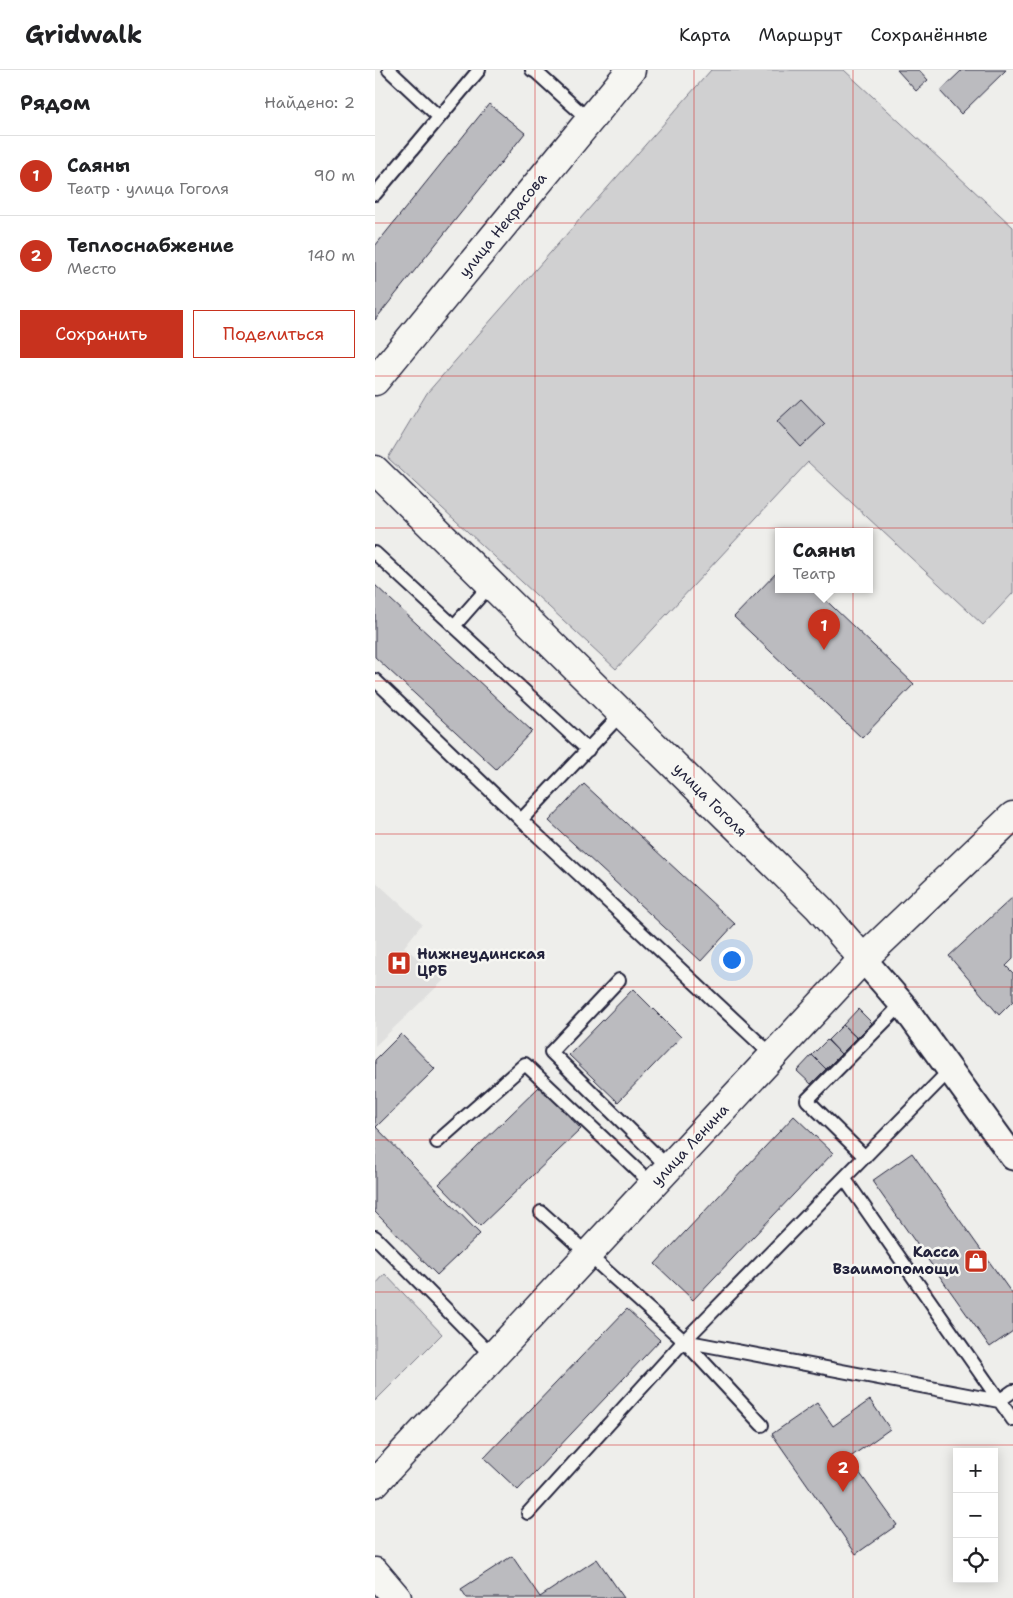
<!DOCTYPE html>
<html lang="ru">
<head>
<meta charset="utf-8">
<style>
  body { margin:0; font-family:"Shantell Sans",sans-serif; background:#f2f2f2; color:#202124 }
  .controls { position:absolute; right:15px; bottom:15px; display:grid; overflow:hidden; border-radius:0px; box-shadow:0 2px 12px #0003 }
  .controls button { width:45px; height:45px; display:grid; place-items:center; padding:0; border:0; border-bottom:1px solid #e0e0e0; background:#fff; color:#202124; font:25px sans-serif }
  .you { position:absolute; left:356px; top:889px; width:18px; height:18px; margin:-12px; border:4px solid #fff; border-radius:50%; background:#1a73e8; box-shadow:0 0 0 8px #1a73e833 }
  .badge { display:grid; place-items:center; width:32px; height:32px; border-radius:50%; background:#c8321e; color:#fff; font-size:16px; font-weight:700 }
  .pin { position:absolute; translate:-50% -41px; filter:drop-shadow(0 1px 2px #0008) }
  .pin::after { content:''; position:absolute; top:26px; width:18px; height:15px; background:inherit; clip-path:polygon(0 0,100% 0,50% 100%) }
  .popup { position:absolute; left:400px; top:458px; width:98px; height:65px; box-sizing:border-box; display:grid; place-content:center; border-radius:0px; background:#fff; filter:drop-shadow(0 1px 4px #0005); font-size:16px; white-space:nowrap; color:#757577 }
  .popup b { font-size:19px; color:#202124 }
  .popup::after { content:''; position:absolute; left:50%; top:100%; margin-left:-10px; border:10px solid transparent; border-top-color:#fff }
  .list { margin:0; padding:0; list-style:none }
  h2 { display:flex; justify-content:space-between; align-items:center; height:65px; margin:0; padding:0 20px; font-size:21px }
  h2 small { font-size:16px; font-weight:400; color:#757577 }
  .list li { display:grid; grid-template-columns:32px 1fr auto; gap:15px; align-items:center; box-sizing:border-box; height:80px; padding:0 20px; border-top:1px solid #e0e0e0 }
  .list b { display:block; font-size:19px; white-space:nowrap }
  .list p { margin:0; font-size:16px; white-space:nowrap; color:#757577 }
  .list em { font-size:16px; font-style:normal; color:#757577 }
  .actions { display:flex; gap:10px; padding:15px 20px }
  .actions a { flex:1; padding:11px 0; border:1px solid #c8321e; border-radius:0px; text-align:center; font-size:18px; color:#c8321e }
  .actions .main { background:#c8321e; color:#fff }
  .icon { flex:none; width:28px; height:28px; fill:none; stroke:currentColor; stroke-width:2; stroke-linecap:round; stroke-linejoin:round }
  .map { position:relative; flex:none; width:638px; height:1528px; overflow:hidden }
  header { display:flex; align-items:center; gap:30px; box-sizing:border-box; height:70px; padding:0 25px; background:#fff; border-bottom:1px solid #e0e0e0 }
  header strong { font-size:24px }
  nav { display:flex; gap:28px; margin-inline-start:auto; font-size:18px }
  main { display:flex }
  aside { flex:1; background:#fff }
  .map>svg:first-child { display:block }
  .built { fill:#dfdfde }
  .green { fill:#d0d0d1; stroke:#797986 }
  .building { fill:#bbbbbf; stroke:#22223b }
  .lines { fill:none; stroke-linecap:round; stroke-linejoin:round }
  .lane-casing { stroke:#22223b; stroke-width:16 }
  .street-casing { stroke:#22223b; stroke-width:29 }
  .secondary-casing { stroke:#22223b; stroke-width:31 }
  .lane { stroke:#f6f6f2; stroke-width:12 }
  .street { stroke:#f6f6f2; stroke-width:25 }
  .secondary { stroke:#f6f6f2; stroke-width:28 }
  .grid { fill:none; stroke:#d62828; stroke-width:1; stroke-opacity:0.55 }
  .labels { text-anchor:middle; stroke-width:5; stroke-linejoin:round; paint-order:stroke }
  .street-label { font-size:15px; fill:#22223b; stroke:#f6f6f2 }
  .poi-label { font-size:15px; font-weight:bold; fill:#22223b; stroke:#f6f6f2; text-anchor:start }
</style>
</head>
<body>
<header>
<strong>Gridwalk</strong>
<nav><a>Карта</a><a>Маршрут</a><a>Сохранённые</a></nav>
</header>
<main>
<aside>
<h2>Рядом<small>Найдено: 2</small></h2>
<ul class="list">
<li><span class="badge">1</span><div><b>Саяны</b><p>Театр · улица Гоголя</p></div><em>90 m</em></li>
<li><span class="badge">2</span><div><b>Теплоснабжение</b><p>Место</p></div><em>140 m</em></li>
</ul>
<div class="actions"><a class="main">Сохранить</a><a>Поделиться</a></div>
</aside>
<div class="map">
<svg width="638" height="1528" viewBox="0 0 638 1528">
  <rect width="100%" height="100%" fill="#eeeeeb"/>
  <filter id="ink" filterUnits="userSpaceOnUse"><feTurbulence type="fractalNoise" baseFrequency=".02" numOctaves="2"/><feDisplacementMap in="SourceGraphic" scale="10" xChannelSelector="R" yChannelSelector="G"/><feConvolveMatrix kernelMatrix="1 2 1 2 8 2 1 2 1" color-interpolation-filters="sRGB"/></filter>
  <g filter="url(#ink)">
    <path class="built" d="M 0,811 L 47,854 L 29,877 L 69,910 L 0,976 Z"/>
    <path class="green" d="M 336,0 L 469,0 L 638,157 L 638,523 L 608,555 L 433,392 L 241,599 L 13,388 L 52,323 Z
      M 10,1204 L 67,1264 L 0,1331 L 0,1215 Z"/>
    <path class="building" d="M 522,0 L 544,0 L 553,10 L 541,21 Z
      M 587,0 L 631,0 L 586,44 L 565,21 Z
      M 114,34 L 150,63 L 0,250 L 0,176 Z
      M 426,329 L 450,354 L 426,377 L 402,351 Z
      M 404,500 L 404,519 L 439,519 L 539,614 L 487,668 L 359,547 Z
      M 0,515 L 157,661 L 121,699 L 0,587 Z
      M 209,714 L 360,854 L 326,891 L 174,751 Z
      M 638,827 L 638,889 L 631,896 L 638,903 L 638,931 L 624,945 L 574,886 Z
      M 258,919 L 306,967 L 243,1032 L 194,985 Z
      M 483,939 L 497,953 L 482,968 L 468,955 Z
      M 468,955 L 482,968 L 466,984 L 453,970 Z
      M 26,964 L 60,999 L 1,1057 L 105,1164 L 62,1205 L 0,1142 L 0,990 Z
      M 452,970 L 466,984 L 451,999 L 437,985 Z
      M 437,985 L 451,999 L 436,1014 L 422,1001 Z
      M 165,1016 L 206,1059 L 105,1156 L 64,1114 Z
      M 419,1046 L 458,1083 L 318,1230 L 280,1194 Z
      M 537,1083 L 638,1225 L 638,1261 L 615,1277 L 497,1111 Z
      M 252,1239 L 285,1270 L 143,1420 L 109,1388 Z
      M 495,1330 L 515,1359 L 474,1388 L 522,1455 L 481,1484 L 397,1364 L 442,1333 L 458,1356 Z
      M 137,1486 L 165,1527 L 222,1489 L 249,1528 L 92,1528 L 86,1519 Z"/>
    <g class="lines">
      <g class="lane-casing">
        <path id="lane" d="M 14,0 L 64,47
          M 157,0 L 161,2 L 214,50
          M 0,124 L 104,0
          M 0,483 L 213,680
          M 79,556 L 116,514
          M 0,610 L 146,750 L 247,643
          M 146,750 L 398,986
          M 244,910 L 176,982 L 294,1098
          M 62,1072 L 150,994 L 278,1115
          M 490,1087 L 432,1030 L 527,934
          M 469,1108 L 638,1350
          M 166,1142 L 309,1271 L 575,1000
          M 0,1167 L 118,1287
          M 309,1271 L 624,1331 L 638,1321
          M 309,1271 L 387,1355
          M 153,1443 L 309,1271"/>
      </g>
      <g class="street-casing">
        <path id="street" d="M 488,889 L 527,934 L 638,1087"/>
      </g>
      <g class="secondary-casing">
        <path id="secondary" d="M 0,311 L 256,0
          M 0,400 L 444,838 L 488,889
          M 0,1413 L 488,889 L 638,746
          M 0,1502 L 22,1528"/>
      </g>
      <use href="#lane" class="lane"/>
      <use href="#street" class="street"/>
      <use href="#secondary" class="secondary"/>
    </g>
  </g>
  <path class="grid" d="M 160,0 L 160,1528M 319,0 L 319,1528M 478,0 L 478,1528M 0,153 L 638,153M 0,306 L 638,306M 0,458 L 638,458M 0,611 L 638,611M 0,764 L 638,764M 0,917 L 638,917M 0,1070 L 638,1070M 0,1222 L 638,1222M 0,1375 L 638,1375"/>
  <defs>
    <g id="hospital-square" transform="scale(1.25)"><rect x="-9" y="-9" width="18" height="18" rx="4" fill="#c8321e" stroke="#f6f6f2"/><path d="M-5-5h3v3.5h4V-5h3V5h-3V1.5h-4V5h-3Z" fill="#fff"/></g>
    <g id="shop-square" transform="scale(1.25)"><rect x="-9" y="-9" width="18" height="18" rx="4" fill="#c8321e" stroke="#f6f6f2"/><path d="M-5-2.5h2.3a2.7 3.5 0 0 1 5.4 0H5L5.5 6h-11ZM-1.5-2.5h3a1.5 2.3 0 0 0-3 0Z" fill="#fff"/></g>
  </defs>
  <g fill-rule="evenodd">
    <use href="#hospital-square" x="24" y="893"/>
    <use href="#shop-square" x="601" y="1191"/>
  </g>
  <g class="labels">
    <g class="street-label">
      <text transform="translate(128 155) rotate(-51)" y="5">улица Некрасова</text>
      <text transform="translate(335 730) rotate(45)" y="5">улица Гоголя</text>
      <text transform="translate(315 1075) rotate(-47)" y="5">улица Ленина</text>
    </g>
    <g class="poi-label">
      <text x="42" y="889">Нижнеудинская<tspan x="42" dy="17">ЦРБ</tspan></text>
      <text x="584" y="1187" text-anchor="end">Касса<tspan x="584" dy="17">Взаимопомощи</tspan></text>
    </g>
  </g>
</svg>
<div class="controls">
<button>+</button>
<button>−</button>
<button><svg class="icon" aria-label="locate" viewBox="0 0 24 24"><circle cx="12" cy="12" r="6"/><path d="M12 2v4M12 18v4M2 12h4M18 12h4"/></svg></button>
</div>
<div class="you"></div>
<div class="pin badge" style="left:449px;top:580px">1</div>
<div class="popup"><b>Саяны</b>Театр</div>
<div class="pin badge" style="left:468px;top:1422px">2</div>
</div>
</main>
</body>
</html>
